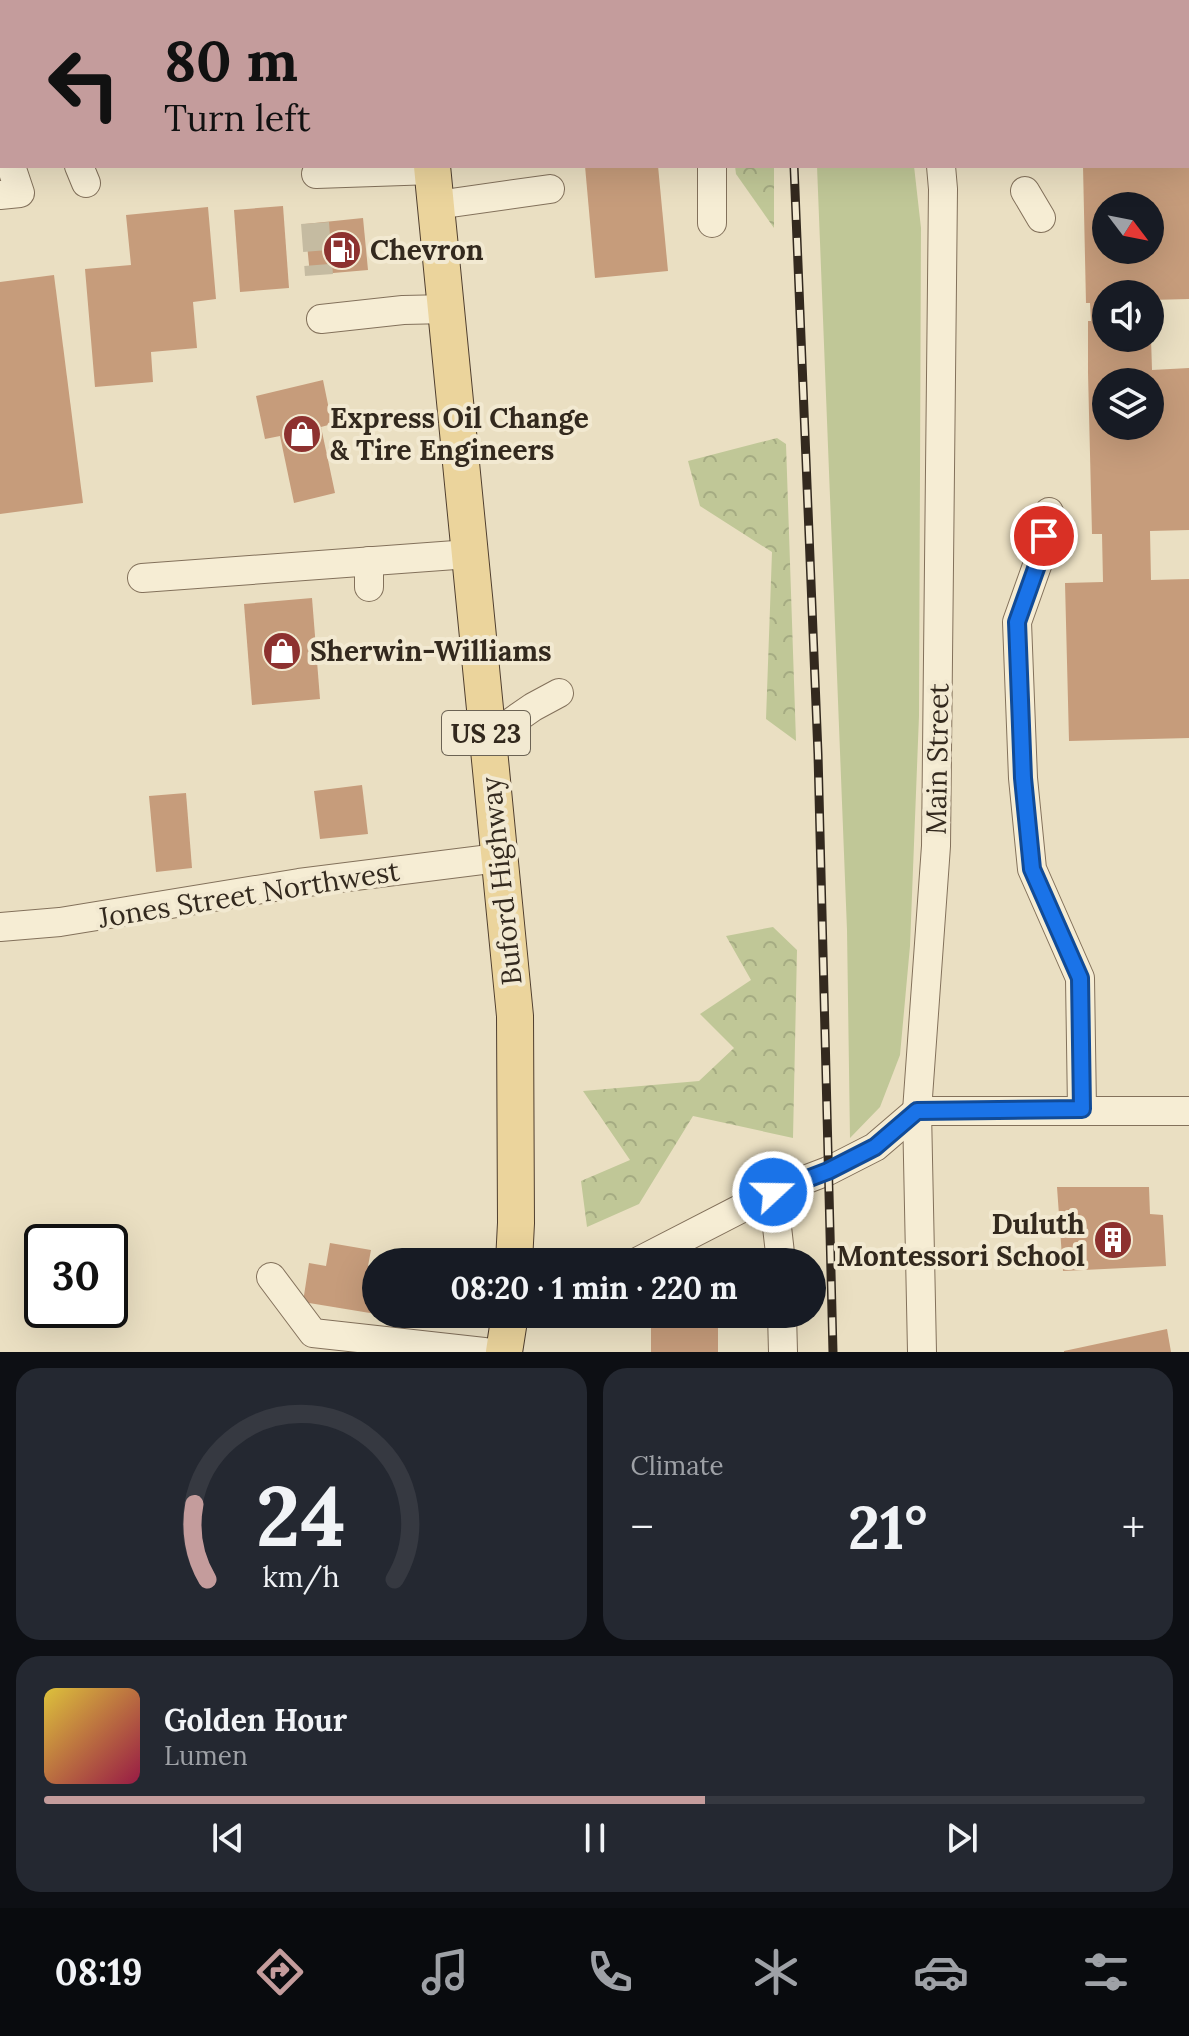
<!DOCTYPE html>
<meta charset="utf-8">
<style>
:root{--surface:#171b24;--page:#242831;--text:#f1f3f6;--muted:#9ea1a6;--line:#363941;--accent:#c49c9c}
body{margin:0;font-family:Lora,serif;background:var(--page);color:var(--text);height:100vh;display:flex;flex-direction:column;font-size:30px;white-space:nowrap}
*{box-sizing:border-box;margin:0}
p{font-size:26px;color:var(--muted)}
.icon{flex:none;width:44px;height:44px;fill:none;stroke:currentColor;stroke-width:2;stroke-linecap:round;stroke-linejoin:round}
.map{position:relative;height:1352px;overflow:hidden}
.details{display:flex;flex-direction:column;gap:16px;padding:16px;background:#0d0f14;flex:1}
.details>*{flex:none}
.hud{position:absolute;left:0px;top:0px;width:1190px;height:168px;box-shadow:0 8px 32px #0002;background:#c49c9c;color:#111;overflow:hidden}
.needle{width:52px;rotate:122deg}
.buttons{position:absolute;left:1092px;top:192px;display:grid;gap:16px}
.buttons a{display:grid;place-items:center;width:72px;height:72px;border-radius:50%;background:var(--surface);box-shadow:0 8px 32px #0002;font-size:40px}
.speed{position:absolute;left:24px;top:1224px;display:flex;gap:16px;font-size:40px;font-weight:700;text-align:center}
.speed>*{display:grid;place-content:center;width:104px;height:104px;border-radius:50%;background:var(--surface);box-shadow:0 8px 32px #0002;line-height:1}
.speed .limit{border:4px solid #111;border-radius:12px;background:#fff;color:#111}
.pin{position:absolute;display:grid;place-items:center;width:68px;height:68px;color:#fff;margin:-34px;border:4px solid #fff;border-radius:50%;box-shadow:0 2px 8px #0007}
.me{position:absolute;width:88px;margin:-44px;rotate:69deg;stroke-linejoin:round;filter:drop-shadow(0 0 6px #0008)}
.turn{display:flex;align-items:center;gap:28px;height:168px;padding:0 32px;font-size:36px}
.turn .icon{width:104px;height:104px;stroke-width:2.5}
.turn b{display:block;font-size:56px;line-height:68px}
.big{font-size:60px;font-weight:800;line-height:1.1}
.details .card{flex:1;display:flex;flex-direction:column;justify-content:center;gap:12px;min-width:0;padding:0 28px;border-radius:24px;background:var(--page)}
.details .dial{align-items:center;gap:0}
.dial svg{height:208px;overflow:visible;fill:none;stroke:var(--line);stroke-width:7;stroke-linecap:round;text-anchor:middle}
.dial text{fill:var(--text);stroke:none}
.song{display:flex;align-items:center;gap:24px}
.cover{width:96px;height:96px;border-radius:12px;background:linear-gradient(135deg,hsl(50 70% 55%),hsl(340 70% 35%))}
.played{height:8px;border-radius:4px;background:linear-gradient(90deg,var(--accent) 60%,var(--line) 60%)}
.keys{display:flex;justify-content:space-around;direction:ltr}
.heat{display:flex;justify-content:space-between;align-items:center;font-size:44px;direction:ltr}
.details .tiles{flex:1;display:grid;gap:16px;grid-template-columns:1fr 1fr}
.card:last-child{grid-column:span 2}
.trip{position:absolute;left:362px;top:1248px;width:464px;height:80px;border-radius:40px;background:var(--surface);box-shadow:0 8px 32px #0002;font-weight:800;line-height:80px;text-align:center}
.tabs{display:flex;height:128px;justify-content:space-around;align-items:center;background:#090b0e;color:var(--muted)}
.tabs .icon{width:56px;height:56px}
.tabs .on{color:var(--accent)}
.tabs b{font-size:36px;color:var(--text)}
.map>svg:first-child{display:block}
.grass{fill:#c0c797}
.forest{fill:url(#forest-crowns)}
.building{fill:#c69c7b;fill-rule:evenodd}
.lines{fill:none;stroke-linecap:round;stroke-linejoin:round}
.minor-tunnel{stroke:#c5bba1;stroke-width:28;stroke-dasharray:28 14;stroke-linecap:butt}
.minor-casing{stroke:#83715b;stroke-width:30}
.major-casing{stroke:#503f2f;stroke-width:38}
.minor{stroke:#f6edd4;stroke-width:28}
.major{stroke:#ebd49c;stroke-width:36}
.rail-casing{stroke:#33291e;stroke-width:9}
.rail{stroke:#f2e9d1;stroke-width:6;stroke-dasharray:18;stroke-linecap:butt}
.route-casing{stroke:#114b97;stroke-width:20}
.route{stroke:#1a73e8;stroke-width:14}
.labels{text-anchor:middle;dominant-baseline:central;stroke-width:8;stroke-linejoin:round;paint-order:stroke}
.shield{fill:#f2e9d1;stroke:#6c6354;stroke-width:2}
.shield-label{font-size:26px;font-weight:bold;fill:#33291e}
.poi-label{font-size:28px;font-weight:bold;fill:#33291e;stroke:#f2e9d1;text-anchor:start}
.street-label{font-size:28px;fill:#33291e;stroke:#f2e9d1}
</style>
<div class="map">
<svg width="1189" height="1352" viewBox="0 0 1189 1352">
<defs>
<pattern id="forest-crowns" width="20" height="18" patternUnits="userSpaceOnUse" patternTransform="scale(2)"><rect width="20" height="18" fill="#c0c797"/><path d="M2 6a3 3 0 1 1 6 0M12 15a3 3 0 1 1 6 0" fill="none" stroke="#a5ab82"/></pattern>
</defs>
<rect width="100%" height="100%" fill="#eadfc2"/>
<!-- grass -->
<polygon class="grass" points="817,166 914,166 921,228 919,716 910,946 900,1055 880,1107 850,1138 847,930"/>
<!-- forest -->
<g class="forest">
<polygon points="735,166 774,166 774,228 736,174"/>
<polygon points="777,438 786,444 796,741 766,719 772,552 700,506 688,461"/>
<polygon points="773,927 797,950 793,1138 693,1116 639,1204 587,1227 581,1181 630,1160 583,1091 699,1081 734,1048 700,1014 751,980 726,936"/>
</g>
<!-- building -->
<g class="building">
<polygon points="585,166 658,166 668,271 595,278"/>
<path d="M1083,166H1189V299L1150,300V294H1106V338H1151L1152,370L1189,368V530L1150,531L1151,580L1189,579V738L1069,741L1065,583L1103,582L1102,534H1092L1088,373V321H1091L1090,303H1086ZM1106,206H1150V250H1106ZM1106,382H1150V426H1106Z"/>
<polygon points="283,206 289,288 240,292 234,210"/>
<polygon points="208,207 216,299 193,302 197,348 151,352 153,382 95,387 85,269 131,265 126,215"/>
<polygon points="363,218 368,270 310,275 305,224"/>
<polygon points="54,275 83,503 0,514 0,282"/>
<polygon points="323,380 332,424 321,427 335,493 294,503 280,436 265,439 256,396"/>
<polygon points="312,598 320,699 252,705 244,604"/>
<polygon points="362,785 368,834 320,839 314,791"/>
<polygon points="186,793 192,868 156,872 149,796"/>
<polygon points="1057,1187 1149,1187 1150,1214 1163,1215 1166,1266 1063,1271"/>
<polygon points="330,1243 371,1250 368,1266 376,1267 376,1314 303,1302 309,1263 326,1266"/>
<rect x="651" y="1314" width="67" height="38"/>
<polygon points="1167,1329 1171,1352 1064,1352 1064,1351"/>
</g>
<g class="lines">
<!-- minor-tunnel -->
<polyline class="minor-tunnel" points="315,223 319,275"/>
<defs>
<g id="minor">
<polyline points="38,0 38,2"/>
<polyline points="156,0 157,2"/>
<polyline points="710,0 711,2"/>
<polyline points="0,74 2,74"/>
<polyline points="79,166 86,183"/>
<polyline points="712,166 712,223"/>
<polyline points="316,174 433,170"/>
<polyline points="1025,191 1041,218"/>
<polyline points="0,195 20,193 11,166"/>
<polyline points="437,205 550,189"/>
<polyline points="321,319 403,310 448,309"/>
<polyline points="1049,512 1039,560 1017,622 1023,778 1032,869 1080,978 1082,1109"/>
<polyline points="369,561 369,587"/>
<polyline points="142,578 469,554"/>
<polyline points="487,739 533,707 559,693"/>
<polyline points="0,927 60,922 299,883 498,858"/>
<polyline points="773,1192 781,1262"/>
<polyline points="637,1262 773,1192 828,1171 875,1147 917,1111 1189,1111"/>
<polyline points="271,1277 313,1333 484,1352"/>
<polyline points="782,1314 783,1352"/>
<polyline points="922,1352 917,1111 936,846 943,189 941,166"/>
</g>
<g id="major">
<polyline points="407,0 407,2"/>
<polyline points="979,0 981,2"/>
<polyline points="1188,44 1189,44"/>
<polyline points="432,166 515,1016 516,1223 514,1262"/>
<polyline points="504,1352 510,1314"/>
</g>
</defs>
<!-- minor casing -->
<use href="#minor" class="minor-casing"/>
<!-- major casing -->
<use href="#major" class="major-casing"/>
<!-- minor -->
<use href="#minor" class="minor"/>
<!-- major -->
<use href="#major" class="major"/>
<defs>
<g id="rail">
<polyline points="782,0 782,2"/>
<polyline points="794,166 818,754 833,1352"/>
</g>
</defs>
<!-- rail casing -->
<use href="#rail" class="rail-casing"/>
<!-- rail -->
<use href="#rail" class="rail"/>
</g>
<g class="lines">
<defs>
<polyline id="route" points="773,1192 828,1171 875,1147 917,1111 1082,1109 1080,978 1032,869 1023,778 1017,622 1039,560 1044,536"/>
</defs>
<!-- route casing -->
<use href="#route" class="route-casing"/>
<!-- route -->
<use href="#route" class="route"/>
</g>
<!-- icons -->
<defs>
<symbol id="fuel-disc" viewBox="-11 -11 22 22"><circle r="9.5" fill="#8d312f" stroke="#f2e9d1"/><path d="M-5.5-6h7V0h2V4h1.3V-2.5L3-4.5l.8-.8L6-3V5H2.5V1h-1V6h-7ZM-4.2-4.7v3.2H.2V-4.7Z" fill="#fff"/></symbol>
<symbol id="shop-disc" viewBox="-11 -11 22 22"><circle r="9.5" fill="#8d312f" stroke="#f2e9d1"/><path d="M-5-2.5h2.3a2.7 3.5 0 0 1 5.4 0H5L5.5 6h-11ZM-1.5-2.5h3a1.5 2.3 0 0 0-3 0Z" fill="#fff"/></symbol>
<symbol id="building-disc" viewBox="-11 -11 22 22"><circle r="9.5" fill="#8d312f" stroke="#f2e9d1"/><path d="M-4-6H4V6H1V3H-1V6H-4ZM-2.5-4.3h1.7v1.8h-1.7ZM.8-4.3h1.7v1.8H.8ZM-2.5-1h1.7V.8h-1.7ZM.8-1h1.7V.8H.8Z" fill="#fff"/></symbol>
</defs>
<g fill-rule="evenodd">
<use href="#fuel-disc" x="320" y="228" width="44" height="44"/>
<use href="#shop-disc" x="280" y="412" width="44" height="44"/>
<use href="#shop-disc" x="260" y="629" width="44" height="44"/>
<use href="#building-disc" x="1091" y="1218" width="44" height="44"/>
</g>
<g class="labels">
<!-- shield labels -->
<rect class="shield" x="442" y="711" width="88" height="44" rx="6"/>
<g class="shield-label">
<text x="486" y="733">US 23</text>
</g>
<!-- poi labels -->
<g class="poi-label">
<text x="370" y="250">Chevron</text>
<text x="330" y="418">Express Oil Change<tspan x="330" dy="32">&amp; Tire Engineers</tspan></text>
<text x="310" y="651">Sherwin-Williams</text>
<text x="1085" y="1224" text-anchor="end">Duluth<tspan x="1085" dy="32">Montessori School</tspan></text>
</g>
<!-- street labels -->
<g class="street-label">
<text transform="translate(937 759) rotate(-89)">Main Street</text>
<text transform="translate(501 881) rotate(-96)">Buford Highway</text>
<text transform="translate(249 894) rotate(-9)">Jones Street Northwest</text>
</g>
</g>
</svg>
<div class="buttons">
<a><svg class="needle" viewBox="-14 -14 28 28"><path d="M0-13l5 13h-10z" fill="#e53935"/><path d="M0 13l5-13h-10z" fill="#9ea1a6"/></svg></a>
<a><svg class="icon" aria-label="sound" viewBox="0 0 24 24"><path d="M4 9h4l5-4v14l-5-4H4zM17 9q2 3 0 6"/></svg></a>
<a><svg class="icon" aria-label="layers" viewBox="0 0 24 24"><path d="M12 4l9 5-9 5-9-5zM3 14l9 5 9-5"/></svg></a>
</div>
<div class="speed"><div class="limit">30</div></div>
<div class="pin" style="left:1044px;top:536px;background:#d93025"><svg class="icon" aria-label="arrive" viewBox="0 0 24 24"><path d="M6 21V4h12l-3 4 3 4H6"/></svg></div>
<svg class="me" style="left:773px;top:1192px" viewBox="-20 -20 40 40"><circle r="17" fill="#1a73e8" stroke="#fff" stroke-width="3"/><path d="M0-11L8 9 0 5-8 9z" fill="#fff"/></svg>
<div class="trip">08:20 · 1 min · 220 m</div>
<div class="hud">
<div class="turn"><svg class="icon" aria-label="left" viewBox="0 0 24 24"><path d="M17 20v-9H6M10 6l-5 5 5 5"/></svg><div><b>80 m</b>Turn left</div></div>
</div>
</div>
<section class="details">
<div class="tiles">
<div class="card dial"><svg viewBox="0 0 100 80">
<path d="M14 69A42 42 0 1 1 86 69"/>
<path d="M14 69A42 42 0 0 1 9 40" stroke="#c49c9c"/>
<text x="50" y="56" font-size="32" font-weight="700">24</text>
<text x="50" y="72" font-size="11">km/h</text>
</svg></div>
<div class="card"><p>Climate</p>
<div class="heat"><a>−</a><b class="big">21°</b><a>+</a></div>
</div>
<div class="card">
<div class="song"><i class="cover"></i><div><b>Golden Hour</b><p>Lumen</p></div></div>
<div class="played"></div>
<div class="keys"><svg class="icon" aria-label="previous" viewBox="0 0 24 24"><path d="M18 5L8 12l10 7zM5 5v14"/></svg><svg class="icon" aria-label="pause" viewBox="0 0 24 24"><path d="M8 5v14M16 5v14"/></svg><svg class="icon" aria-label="next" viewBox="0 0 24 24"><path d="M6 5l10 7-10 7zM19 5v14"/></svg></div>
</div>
</div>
</section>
<nav class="tabs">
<b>08:19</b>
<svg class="icon on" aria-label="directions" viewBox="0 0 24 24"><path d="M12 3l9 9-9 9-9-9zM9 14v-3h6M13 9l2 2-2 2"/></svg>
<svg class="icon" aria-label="music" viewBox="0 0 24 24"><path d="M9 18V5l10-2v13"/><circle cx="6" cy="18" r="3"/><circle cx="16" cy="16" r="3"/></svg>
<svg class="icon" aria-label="phone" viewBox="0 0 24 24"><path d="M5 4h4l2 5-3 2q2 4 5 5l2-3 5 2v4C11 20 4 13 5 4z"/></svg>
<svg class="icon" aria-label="climate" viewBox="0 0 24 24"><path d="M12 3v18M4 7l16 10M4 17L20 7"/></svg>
<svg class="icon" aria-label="car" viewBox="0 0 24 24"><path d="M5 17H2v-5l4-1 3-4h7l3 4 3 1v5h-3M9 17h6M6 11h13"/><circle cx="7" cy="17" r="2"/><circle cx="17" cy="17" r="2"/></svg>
<svg class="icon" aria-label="filters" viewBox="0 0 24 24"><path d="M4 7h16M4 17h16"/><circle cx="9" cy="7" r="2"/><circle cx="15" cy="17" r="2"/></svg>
</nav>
